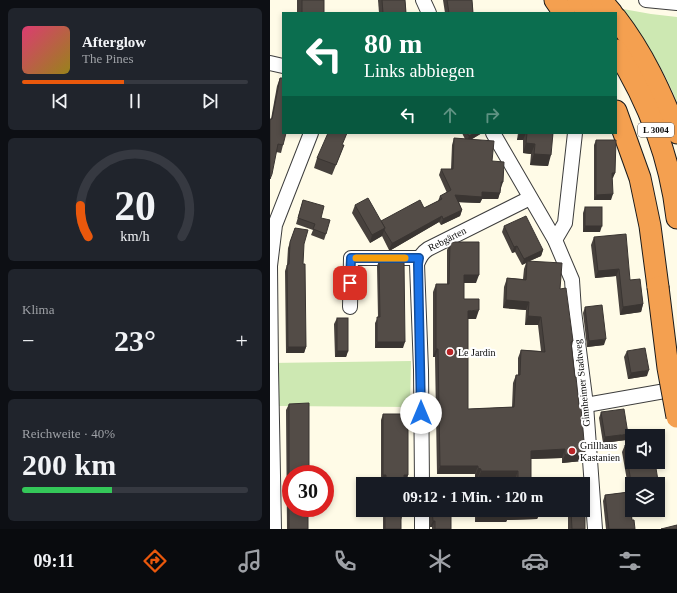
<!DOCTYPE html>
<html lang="de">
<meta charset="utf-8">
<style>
:root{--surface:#171b24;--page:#20242c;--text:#f1f3f6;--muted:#9ea1a6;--line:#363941;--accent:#ea580c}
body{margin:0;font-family:Georgia,serif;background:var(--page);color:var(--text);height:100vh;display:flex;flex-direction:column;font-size:15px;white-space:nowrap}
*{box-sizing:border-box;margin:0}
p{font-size:13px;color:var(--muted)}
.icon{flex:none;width:22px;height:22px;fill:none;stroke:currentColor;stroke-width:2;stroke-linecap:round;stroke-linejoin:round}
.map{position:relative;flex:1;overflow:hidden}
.panel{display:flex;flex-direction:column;gap:8px;padding:8px;background:#0d0f14;width:270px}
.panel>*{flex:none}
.hud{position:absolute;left:12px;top:12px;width:335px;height:122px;border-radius:0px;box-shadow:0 2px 6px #0003;background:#0b6e4f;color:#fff;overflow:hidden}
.controls{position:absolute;left:355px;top:429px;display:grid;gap:8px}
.controls a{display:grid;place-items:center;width:40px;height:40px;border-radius:0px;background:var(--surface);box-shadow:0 2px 6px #0003;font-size:20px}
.speed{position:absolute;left:12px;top:465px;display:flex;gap:8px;font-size:20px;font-weight:700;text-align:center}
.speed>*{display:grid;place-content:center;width:52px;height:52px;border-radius:50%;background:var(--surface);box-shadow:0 2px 6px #0003;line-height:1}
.speed .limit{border:6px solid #d22;background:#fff;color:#111}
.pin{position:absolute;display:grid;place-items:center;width:34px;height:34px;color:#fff;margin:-17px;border-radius:8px;box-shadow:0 2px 6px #0006}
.me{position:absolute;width:44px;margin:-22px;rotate:0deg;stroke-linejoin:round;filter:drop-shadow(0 0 3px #0008)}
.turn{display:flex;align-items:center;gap:14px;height:84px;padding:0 16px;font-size:18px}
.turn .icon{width:52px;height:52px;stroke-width:2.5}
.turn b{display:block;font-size:28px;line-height:34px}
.lanes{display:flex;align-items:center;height:38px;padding:0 16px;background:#0003;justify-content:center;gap:20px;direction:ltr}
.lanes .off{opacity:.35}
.big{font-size:30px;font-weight:600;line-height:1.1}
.panel .card{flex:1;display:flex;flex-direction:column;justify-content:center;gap:6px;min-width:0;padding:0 14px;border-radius:6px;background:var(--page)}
.panel .dial{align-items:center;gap:0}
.dial svg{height:104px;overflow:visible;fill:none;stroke:var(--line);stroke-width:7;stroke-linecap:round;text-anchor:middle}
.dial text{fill:var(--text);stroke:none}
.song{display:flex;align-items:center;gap:12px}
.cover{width:48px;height:48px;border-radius:6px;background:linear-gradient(135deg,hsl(340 70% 55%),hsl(50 70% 35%))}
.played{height:4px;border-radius:2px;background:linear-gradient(90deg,var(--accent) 45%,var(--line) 45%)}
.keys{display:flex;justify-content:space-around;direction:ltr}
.heat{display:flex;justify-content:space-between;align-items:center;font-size:22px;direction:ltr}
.charge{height:6px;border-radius:3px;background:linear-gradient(90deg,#34c759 40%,var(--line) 0)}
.trip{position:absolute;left:86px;top:477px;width:234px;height:40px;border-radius:0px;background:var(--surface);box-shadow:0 2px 6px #0003;font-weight:600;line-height:40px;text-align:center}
.tab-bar{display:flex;height:64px;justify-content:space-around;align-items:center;background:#090b0e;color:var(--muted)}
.tab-bar .icon{width:28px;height:28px}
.tab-bar .on{color:var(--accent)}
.tab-bar b{font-size:18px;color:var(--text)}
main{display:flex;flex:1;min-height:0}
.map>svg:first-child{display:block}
.green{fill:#cde8b2}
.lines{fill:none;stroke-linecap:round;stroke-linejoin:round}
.minor-casing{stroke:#3d3d3d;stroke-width:16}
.highway-casing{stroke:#1b1b1b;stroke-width:23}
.minor{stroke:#fff;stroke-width:14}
.highway{stroke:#f4a050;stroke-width:21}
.highway-bridge-casing{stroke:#1b1b1b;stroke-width:23;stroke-linecap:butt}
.highway-bridge{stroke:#f4a050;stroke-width:21}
.wall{fill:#47413d}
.shaded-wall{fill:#3a3532}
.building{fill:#534c47;stroke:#3a3532}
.route-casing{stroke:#114b97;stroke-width:10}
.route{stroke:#1a73e8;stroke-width:7}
.slow{stroke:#f59e0b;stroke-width:7}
.poi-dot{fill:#b92426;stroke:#fff;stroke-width:1.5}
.labels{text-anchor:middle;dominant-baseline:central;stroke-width:4;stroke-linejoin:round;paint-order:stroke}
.shield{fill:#fff;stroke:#545454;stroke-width:1}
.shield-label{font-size:9px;font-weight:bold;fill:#0a0a0a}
.street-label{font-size:10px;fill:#0a0a0a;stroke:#fff}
.poi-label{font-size:10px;fill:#0a0a0a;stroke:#fff;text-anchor:start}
</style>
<main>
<section class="panel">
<div class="card">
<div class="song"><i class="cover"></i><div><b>Afterglow</b><p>The Pines</p></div></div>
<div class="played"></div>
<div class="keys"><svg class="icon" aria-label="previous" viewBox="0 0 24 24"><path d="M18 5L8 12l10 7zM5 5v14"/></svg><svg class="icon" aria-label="pause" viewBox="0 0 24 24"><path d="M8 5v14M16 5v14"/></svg><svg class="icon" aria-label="next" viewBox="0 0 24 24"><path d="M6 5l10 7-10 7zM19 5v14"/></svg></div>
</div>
<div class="card dial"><svg viewBox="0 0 100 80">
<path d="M14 69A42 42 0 1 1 86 69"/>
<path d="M14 69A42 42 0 0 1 8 45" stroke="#ea580c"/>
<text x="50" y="56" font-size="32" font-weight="700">20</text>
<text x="50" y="72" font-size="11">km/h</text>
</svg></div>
<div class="card"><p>Klima</p>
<div class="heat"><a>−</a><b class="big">23°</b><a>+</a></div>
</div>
<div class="card"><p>Reichweite · 40%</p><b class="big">200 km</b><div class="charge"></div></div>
</section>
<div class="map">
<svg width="407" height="529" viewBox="0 0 407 529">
<rect width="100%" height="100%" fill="#fffbe7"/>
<!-- green -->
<g class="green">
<path d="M353,9L381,14L407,17V102C394,69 374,38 353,9Z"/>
<polygon points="141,361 140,407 8,406 9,396 0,396 0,363"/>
</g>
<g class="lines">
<defs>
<g id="minor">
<polyline points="153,0 159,13"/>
<polyline points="376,0 407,3"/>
<polyline points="0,63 13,66"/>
<polyline points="223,133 285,240 302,280 304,311 316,405 325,529"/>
<polyline points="285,240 295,223 305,133"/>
<polyline points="80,307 81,258 149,258"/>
<polyline points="316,405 407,389"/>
<path d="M152,484L151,370L147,264C150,257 152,253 158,249L260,198"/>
<polyline points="152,510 152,529"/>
<polyline points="4,529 1,368 0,266 5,225 41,133"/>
</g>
<g id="highway">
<polyline points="285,0 294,13"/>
<polyline points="308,0 319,13"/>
<polyline points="331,0 342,13"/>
<path d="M346,18C373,53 391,92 407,133"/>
<path d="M346,50C378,101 400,157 407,218"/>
<polyline points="346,111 370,178 380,226 388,287"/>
</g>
</defs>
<!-- minor casing -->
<use href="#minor" class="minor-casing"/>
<!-- highway casing -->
<use href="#highway" class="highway-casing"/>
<!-- minor -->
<use href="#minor" class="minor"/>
<!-- highway -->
<use href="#highway" class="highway"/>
<defs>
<polyline id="highway-bridge" points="388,287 398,368 407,417"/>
</defs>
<!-- highway-bridge casing -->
<use href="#highway-bridge" class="highway-bridge-casing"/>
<!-- highway-bridge -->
<use href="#highway-bridge" class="highway-bridge"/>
</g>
<!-- wall -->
<g class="wall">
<rect x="27" y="0" width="27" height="13"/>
<polygon points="108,0 135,0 136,13 109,13"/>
<polygon points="173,0 202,0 203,13 175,13"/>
<polygon points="10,78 13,145 11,153 6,152 1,119 7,86"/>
<polygon points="192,133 212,133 202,139 222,161 231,188 228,199 212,199 210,203 189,202 192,210 190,216 171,225 169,222 121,250 119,250 112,236 100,243 82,213 85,205 111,221 154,208 168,201 170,196 177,193 169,175 171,169 181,169 182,145 184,138 195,139"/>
<polygon points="248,133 283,133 278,166 260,165 261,154 253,153 253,140 247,140"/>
<polygon points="326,140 345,173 342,178 341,200 324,200 324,145"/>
<polygon points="73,145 74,145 62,175 44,168 47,158"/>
<polygon points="33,200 51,218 56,234 54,240 41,235 43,230 26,224"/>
<polygon points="315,207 330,232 313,232 313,213"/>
<polygon points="234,226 273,250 271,256 260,261 290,289 303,341 302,346 305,377 315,453 312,461 292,463 292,458 261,459 261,484 245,484 245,479 208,479 208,477 205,477 205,474 167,474 165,357 163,357 163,292 166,284 177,284 177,250 180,242 206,283 194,283 194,299 206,319 198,319 198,409 242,407 243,383 246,375 248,375 248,358 251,350 271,351 268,325 255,325 256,310 233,308 234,287 237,278 253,279 254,269 256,263 252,265 245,252 242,253 232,232"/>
<polygon points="25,228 33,264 36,347 34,353 16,353 15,271 17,265 18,248"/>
<polygon points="324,237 360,280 373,304 371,312 350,315 346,276 325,278 321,245"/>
<polygon points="109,261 133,348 105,348 105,323 108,317 107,266"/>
<polygon points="315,307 334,345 317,347 313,313"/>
<polygon points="67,318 78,351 76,357 65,357 64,324"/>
<polygon points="357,351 377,376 358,379 354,357"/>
<polygon points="19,404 21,474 38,529 17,529 16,410"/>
<polygon points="331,412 356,440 333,443 329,418"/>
<polygon points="113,414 138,475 136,481 134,481 134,484 114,484 114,481 111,481 111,420"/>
<polygon points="355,445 362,484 362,505 361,506 362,520 365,529 336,529 333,501 335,495 359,492 352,452"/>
<polygon points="113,510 134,510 131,520 131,529 113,529"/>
<polygon points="160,510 181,510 181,529 162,529 162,527 160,527"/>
<polygon points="205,510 313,510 315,529 298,529 298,517 268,517 267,519 237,520 236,522 205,522"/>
</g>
<!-- shaded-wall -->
<g class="shaded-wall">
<polygon points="205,133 212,133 197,142 199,136"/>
<polygon points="250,133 256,133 253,140 247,140"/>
<polygon points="256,143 265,144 261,154 253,153"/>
<polygon points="264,154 281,155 278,166 260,165"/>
<polygon points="342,173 345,173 343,178 340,178"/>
<polygon points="231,182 233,182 231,188"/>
<polygon points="212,192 230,193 228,199 212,199 210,203 183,202 185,195"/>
<polygon points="343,194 341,200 324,200 326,195"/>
<polygon points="192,210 190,216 171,225 173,219"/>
<polygon points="172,216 169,222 121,250 119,250 122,243"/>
<polygon points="315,226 332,226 330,232 313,232"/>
<polygon points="115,228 112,236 100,243 102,235"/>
<polygon points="247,246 245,252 242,253 244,247"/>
<polygon points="273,250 271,256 257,262 257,261 256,263 252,265 254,259"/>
<polygon points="349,269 346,276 325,278 328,271"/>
<polygon points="194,275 209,275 206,283 191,283"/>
<polygon points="236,300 259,302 256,310 233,308"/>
<polygon points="373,304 371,312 350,315 353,307"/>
<polygon points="209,310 206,319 195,319 198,311"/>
<polygon points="258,316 271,317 268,325 255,325"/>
<polygon points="336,339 334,345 317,347 319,341"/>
<polygon points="107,342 135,342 133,348 105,348"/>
<polygon points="18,347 36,347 34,353 16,353"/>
<polygon points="166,349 168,349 165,357 163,357"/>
<polygon points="67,351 78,351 76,357 65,357"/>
<polygon points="379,370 377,376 358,379 361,373"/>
<polygon points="358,434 356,440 333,443 335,437"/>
<polygon points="295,449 292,458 258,459 261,451"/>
<polygon points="315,453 312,461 292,463 295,455"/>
<polygon points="170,466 208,466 205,474 167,474"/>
<polygon points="208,468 211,469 208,477 205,477"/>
<polygon points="211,471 248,471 245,479 208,479"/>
<polygon points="113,475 116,475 114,481 111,481"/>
<polygon points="134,475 138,475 136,481 132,481"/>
<polygon points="270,510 300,510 298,517 268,517 267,519 237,520 236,522 205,522 208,514"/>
<polygon points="163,521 165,521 162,527 160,527"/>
</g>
<!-- building -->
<g class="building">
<rect x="32" y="0" width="22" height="13"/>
<polygon points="112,0 135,0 136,13 113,13"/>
<polygon points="177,0 202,0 203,13 179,13"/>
<polygon points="10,78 13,78 13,133 16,133 13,145 8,144 2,174 0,179 0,119 2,119"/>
<polygon points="58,133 77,133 72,145 74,145 66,165 47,158"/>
<polygon points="197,133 205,133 199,136"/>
<polygon points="257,133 283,133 281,155 264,154 265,144 256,143"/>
<polygon points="184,138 224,141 222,161 234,162 233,182 231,182 230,193 212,192 212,197 185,195 192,210 173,219 172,216 123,243 122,243 114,230 115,228 111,221 150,200 154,208 172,199 170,196 181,190 171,169 183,169"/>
<polygon points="326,140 346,140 345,173 342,173 343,194 326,195"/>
<polygon points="98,198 115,228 102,235 85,205"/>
<polygon points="33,200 54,206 51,218 60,220 56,234 43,229 45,224 28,218"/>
<rect x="315" y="207" width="17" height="19"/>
<polygon points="256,216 273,250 254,259 247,246 244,247 234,226"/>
<polygon points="25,228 38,230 34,244 33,264 35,264 36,347 18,347 17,265 19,264 20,242"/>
<polygon points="356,234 360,280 370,279 373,304 353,307 349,269 328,271 324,237"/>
<polygon points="180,242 209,242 209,275 194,275 194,299 209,299 209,310 198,311 198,409 244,407 246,375 250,375 251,350 275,352 271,317 258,316 259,302 236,300 237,278 256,280 257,261 292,263 290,289 296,288 303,341 301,342 305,377 306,377 309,405 311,406 315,453 295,455 295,449 261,451 261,484 248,484 248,471 211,471 211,469 208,468 208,466 170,466 168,349 166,349 166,284 179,284"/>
<polygon points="109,261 134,261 135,342 107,342 107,317 110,317"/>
<polygon points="332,305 336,339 319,341 315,307"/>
<rect x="67" y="318" width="11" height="33"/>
<polygon points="375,348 379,370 361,373 357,351"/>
<polygon points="39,403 39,474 21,474 21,508 38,508 38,529 19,529 19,404"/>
<polygon points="354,409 358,434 335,437 331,412"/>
<polygon points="113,414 138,414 138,475 134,475 134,484 116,484 116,475 113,475"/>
<polygon points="362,444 362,462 385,462 390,493 388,494 388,484 362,484 362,488 355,445"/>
<polygon points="359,492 362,520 364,520 365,529 339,529 335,495"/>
<polygon points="313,501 315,511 315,529 302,529 301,510 313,510"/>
<polygon points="115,510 134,510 133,514 131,514 131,529 115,529"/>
<polygon points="162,510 181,510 181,529 165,529 165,521 163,521"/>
<polygon points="208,510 270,510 270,511 239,512 239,514 208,514"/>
<polygon points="407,525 407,529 391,529"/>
</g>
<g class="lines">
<defs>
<polyline id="route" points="80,283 81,258 149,258 148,264 151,413"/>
</defs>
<!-- route casing -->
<use href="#route" class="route-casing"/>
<!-- route -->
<use href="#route" class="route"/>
<!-- slow -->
<polyline class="slow" points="86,258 135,258"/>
</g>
<!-- markers -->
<g class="poi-dot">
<circle cx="180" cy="352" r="4"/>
<circle cx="302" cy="451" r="4"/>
</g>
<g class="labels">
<!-- shield labels -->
<rect class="shield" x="368" y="123" width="36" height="14" rx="3"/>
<g class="shield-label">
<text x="386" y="130">L 3004</text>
</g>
<!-- street labels -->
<g class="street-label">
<text transform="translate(177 239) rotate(-27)">Rebgärten</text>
<text transform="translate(312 383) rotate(-96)">Ginnheimer Stadtweg</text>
</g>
<!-- poi labels -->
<g class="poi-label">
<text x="188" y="352">Le Jardin</text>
<text x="310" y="445">Grillhaus<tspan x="310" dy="12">Kastanien</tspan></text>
</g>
</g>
</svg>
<div class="controls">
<a><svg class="icon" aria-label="sound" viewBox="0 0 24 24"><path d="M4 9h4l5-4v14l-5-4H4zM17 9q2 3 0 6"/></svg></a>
<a><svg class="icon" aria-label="layers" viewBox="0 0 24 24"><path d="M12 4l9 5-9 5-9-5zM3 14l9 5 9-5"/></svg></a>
</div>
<div class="speed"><div class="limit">30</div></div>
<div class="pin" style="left:80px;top:283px;background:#d93025"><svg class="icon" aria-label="arrive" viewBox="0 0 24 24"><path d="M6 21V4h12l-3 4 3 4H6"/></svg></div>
<svg class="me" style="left:151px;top:413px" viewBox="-20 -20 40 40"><circle r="19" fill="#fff"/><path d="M0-13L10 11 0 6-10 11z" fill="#1a73e8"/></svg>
<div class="trip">09:12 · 1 Min. · 120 m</div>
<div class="hud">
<div class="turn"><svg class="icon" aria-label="left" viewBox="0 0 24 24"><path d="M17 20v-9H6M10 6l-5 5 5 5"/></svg><div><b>80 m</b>Links abbiegen</div></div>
<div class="lanes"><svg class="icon" aria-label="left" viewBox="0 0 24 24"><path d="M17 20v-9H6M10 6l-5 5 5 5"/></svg><svg class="icon off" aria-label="ahead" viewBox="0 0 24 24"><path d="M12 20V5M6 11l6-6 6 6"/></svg><svg class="icon off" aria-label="right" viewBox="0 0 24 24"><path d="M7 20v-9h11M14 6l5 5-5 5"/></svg></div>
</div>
</div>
</main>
<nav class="tab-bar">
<b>09:11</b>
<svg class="icon on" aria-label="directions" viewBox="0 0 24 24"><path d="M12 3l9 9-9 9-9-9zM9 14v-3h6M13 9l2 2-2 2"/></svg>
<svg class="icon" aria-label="music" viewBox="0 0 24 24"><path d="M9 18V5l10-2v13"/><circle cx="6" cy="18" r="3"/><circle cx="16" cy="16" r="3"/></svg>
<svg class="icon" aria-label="phone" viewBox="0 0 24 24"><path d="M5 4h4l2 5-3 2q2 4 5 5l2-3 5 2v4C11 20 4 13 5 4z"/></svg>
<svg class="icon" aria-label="climate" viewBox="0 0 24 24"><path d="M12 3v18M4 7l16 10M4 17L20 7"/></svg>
<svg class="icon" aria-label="car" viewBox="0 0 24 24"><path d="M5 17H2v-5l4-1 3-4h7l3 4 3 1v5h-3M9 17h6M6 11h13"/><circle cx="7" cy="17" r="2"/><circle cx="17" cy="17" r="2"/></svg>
<svg class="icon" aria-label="filters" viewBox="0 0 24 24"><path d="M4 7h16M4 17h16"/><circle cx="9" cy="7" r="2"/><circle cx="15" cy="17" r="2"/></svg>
</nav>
